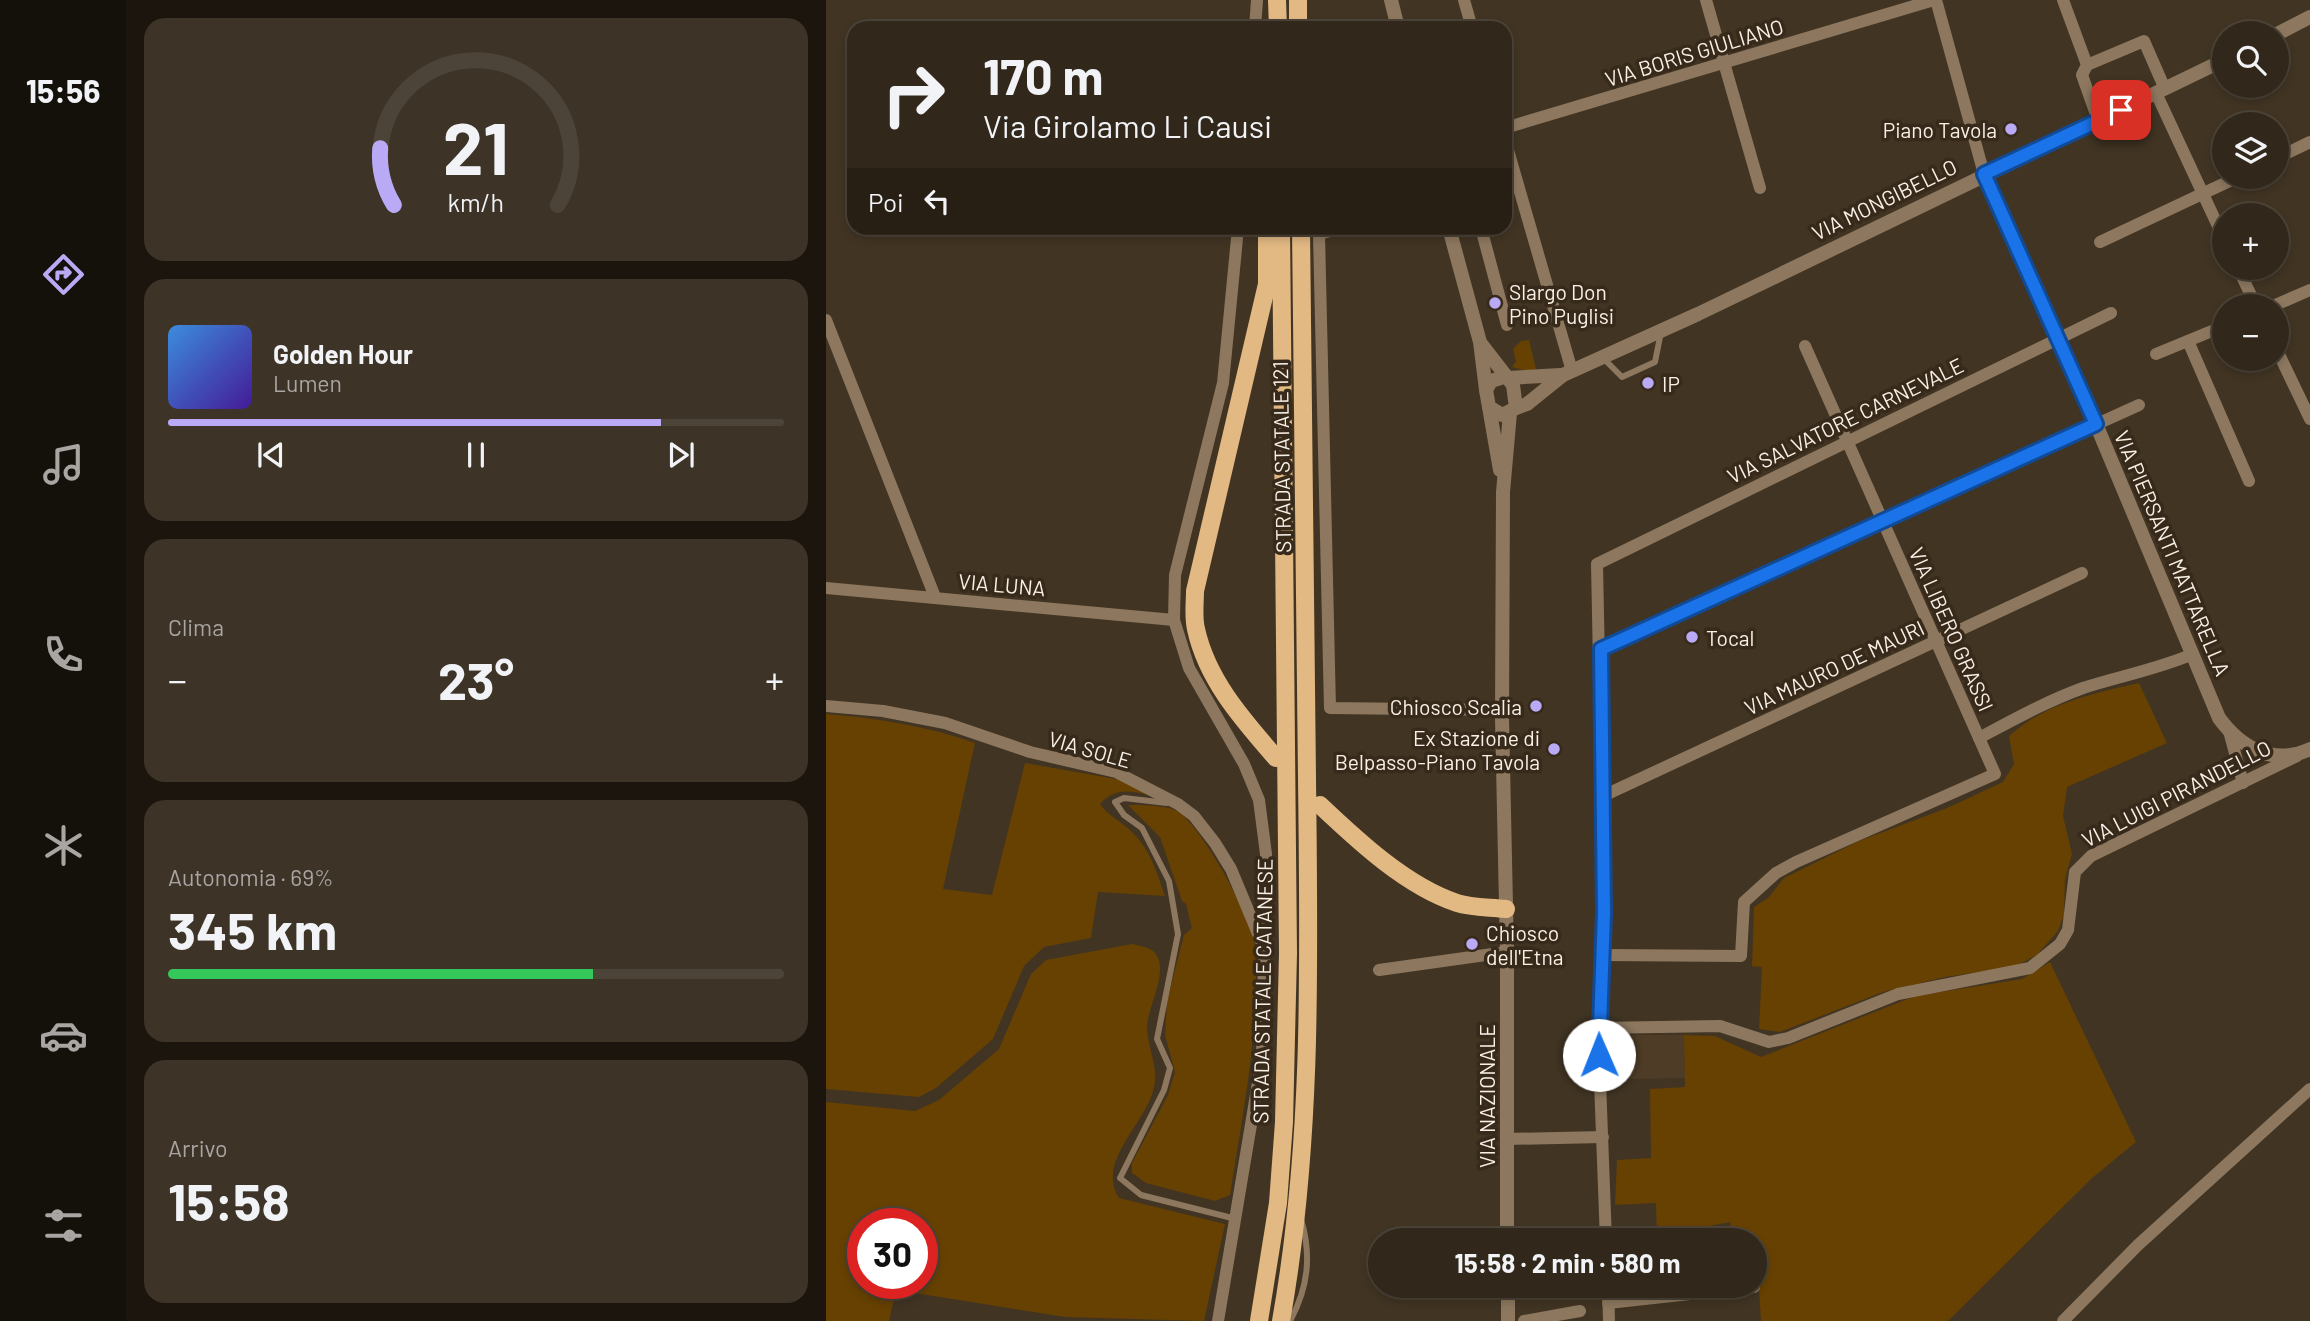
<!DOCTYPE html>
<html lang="it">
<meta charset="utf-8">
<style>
:root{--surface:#31271a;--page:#3d3327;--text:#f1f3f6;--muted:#a8a5a2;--line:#4c4439;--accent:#baaaf6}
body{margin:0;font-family:Barlow,sans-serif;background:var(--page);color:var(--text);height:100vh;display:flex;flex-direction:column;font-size:26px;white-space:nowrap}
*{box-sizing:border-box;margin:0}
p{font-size:23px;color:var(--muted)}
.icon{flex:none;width:38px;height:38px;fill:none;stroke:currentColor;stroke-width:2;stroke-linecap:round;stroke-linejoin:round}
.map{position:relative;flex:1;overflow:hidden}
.drawer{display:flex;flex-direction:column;gap:18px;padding:18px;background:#1b150e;width:700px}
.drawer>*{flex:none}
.guide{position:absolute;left:21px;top:21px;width:665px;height:214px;border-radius:21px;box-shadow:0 4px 10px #0003,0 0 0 2px var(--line);background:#31271a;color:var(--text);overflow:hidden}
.fabs{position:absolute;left:1386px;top:21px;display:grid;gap:14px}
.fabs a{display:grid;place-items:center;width:77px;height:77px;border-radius:50%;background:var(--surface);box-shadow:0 4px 10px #0003,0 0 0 2px var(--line);font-size:35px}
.speed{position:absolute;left:21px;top:1208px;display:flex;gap:14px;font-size:35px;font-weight:700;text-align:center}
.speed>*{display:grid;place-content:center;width:91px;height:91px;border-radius:50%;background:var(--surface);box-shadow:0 4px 10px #0003,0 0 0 2px var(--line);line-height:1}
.speed .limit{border:10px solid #d22;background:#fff;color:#111}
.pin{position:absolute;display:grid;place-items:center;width:60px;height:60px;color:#fff;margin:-30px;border-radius:14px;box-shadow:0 4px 10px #0006}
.me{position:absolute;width:77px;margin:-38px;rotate:359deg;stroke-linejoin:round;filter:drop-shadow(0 0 5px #0008)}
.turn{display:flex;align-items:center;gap:24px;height:147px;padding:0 21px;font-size:32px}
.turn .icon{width:91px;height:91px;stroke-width:2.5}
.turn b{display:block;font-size:49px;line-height:60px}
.then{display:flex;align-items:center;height:66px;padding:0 21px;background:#0003;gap:14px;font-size:26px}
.big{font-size:52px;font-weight:700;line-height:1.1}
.drawer .tile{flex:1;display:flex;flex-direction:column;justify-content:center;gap:10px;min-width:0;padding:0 24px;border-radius:21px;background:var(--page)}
.drawer .dial{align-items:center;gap:0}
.dial svg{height:182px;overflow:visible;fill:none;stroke:var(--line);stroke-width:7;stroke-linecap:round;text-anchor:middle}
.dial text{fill:var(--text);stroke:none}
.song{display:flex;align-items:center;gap:21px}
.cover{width:84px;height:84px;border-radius:10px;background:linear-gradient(135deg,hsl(210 70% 55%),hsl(260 70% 35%))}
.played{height:7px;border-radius:4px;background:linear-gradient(90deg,var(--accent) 80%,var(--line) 80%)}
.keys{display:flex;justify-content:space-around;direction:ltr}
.heat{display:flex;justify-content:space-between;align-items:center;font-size:38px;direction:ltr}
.charge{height:10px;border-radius:5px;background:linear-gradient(90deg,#34c759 69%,var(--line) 0)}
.trip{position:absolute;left:542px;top:1228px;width:399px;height:70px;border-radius:35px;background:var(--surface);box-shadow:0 4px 10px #0003,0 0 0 2px var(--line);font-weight:700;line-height:70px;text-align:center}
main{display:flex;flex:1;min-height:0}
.tabs{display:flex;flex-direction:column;width:126px;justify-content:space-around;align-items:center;background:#14100a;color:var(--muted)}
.tabs .icon{width:49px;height:49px}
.tabs .active{color:var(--accent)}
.tabs b{font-size:32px;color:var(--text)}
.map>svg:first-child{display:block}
.built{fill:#4e3c26}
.green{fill:#664102;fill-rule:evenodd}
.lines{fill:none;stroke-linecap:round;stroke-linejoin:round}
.service{stroke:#8d785f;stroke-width:6}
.minor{stroke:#8d785f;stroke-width:12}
.tertiary{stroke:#8d785f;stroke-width:14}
.primary{stroke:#e2b883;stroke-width:18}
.route-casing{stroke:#114b97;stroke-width:18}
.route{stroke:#1a73e8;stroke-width:12}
.poi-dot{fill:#baaaf6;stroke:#372a1a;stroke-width:2.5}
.labels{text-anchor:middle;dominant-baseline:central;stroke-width:7;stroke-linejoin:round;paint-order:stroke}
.street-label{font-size:21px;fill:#f9f0e6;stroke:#372a1a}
.poi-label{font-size:21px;fill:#f9f0e6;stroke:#372a1a;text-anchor:start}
</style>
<main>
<nav class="tabs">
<b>15:56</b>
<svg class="icon active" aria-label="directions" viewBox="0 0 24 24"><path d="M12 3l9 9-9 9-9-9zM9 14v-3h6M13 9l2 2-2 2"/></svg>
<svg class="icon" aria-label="music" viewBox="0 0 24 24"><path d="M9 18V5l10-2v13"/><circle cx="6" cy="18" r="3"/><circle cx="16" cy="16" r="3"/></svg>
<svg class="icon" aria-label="phone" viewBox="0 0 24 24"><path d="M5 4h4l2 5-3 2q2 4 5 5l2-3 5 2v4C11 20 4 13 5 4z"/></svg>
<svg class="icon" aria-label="climate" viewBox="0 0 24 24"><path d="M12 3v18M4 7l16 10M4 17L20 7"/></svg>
<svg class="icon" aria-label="car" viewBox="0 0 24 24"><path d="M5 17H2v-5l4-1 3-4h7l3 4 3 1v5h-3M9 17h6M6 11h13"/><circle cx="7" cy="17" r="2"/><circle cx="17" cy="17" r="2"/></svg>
<svg class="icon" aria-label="filters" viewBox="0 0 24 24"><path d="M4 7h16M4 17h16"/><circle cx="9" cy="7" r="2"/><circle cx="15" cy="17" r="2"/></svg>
</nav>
<section class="drawer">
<div class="tile dial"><svg viewBox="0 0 100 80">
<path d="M14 69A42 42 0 1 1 86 69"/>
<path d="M14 69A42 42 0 0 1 8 44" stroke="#baaaf6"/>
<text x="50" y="56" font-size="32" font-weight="700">21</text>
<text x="50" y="72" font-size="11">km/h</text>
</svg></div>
<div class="tile">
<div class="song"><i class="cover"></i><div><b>Golden Hour</b><p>Lumen</p></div></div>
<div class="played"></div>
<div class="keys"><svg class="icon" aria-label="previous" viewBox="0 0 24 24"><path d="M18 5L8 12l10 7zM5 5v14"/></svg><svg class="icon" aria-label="pause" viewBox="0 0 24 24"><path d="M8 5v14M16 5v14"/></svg><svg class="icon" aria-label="next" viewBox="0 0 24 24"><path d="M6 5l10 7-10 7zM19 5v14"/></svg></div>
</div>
<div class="tile"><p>Clima</p>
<div class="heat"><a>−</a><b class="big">23°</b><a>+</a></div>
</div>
<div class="tile"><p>Autonomia · 69%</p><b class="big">345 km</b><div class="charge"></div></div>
<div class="tile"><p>Arrivo</p><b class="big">15:58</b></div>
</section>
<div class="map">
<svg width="1484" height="1321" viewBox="0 0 1484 1321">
<rect width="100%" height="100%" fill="#413423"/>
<!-- built -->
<polygon class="built" points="806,1035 858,1035 859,1078 797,1079 796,1044"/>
<!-- green -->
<g class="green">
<polygon points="703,340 710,369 700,371 686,367 690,361 687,349 695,341"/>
<path d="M1313,683L1341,743L1241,787L1237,816L1246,854L1239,879L1238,915L1232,931L1211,955L1188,967L1119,977L1057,992L954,1032L933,1029L936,967L926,966L928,907L942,898L958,878L1033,841L1121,808L1177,782L1188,764L1183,736C1218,704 1268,693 1313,683Z"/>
<path d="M0,714C51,718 101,726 149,743L117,889L166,895L199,763L296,780L331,797C309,792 291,785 274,804C283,817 297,822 307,833C325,851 331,873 339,896L272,892L265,938L218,947L198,966L167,1039L110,1088L93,1097L0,1089Z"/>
<path d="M302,805C317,805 335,805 349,810C373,820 428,922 429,946C434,1029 417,1113 404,1195L389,1201L320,1183L306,1173V1163L342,1095L349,1072L339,1035L341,1001L358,935L366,928L360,904L356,901L334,837Z"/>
<path d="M306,944C314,946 325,947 330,954C343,973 321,1007 321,1028C322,1051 334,1068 327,1091C318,1125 270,1162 293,1198L399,1224L378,1321L239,1317L70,1290L63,1321H0V1102L89,1111L113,1100L173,1049L205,974L220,960ZM96,1223V1283H37V1223Z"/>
<polygon points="1224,962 1310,1142 1266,1178 1122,1321 935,1321 932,1275 929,1275 929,1241 906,1241 904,1222 831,1236 830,1203 789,1205 791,1160 825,1158 824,1089 859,1087 858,1035 889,1036 935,1057 1089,996 1196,979"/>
</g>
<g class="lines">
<!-- service -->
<g class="service">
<polyline points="777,358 796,377 829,362 835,332"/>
<polyline points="341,803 298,798 289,802 298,815 316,828 343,881 352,934 331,1039 344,1068 338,1090 294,1178 315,1195 410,1219"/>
<path d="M464,1321C482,1288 486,1256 475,1219"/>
</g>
<!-- minor -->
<g class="minor">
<polyline points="638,0 646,28"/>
<polyline points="880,0 934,188"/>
<polyline points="1110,0 1158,174"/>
<polyline points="1237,0 1261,65 1256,75 1272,120"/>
<polyline points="429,28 431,0"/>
<polyline points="1261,65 1318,41 1339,89"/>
<polyline points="1330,93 1398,239"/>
<polyline points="679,128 1108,0"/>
<polyline points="679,140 746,371"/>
<polyline points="1451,158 1484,142"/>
<polyline points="515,228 493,234 504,708 676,710"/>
<polyline points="655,228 681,325"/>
<polyline points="1274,242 1412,177"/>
<polyline points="1412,268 1430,306"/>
<polyline points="1447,306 1484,290"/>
<polyline points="0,320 109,597"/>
<polyline points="1362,341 1423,481"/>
<polyline points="1451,350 1484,419"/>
<polyline points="1330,354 1398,326"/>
<polyline points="0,588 348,620"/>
<polyline points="775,649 1313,405"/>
<polyline points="0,706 57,711 119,723 204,752 290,772 352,804 368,816 389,843 405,869 435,941"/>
<polyline points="1403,731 1417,783"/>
<path d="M1153,738C1187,720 1221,701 1257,688C1294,676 1329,670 1367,654"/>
<polyline points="777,796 1256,573"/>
<polyline points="776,955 915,956 918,902 950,873 970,862 1169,774 979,346"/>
<polyline points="553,970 681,952"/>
<polyline points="772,1028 894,1026 943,1042 962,1038 1072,994 1204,968 1234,944 1242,930 1249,872 1265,856 1471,756"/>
<polyline points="680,1139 777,1137"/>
<polyline points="780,1241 772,1028 778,913 771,564 1285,313"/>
<polyline points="782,1286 783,1321"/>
<polyline points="782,1303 928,1287"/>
<polyline points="392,1321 436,1059 440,854 433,800 418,764 363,668 348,620 349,575 397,383 412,228"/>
<polyline points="698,1321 754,1311"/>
<polyline points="1237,1321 1312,1245 1484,1089"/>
</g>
<!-- tertiary -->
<g class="tertiary">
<polyline points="565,0 572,28"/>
<polyline points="1451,34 1484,17"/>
<path d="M1158,174L1270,424L1393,718C1415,748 1447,766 1484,749"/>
<polyline points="623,228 654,342 660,390"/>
<polyline points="656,345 687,385 690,408 676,415 663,407 660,390 665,381 678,377"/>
<polyline points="681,378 735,375"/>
<polyline points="663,407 674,470"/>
<polyline points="690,408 701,404 737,375 872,314 1398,60"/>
<polyline points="681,1241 681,952 676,718 677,492 684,413"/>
<polyline points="682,1286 682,1321"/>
</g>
<!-- primary -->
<g class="primary">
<polyline points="451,0 452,28"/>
<polyline points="472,0 472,28"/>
<path d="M441,228V284L369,591C369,603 367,617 370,629C381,680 417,720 450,758"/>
<path d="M494,805C532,841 580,886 631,903C646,908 665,907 680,909"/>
<polyline points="433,1321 452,1203 458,1122 462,953 455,228"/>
<path d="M455,1321C487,1142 483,959 481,778C479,594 477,411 475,228"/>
</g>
</g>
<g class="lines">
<defs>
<polyline id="route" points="773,1055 778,913 775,649 1270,424 1158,174 1295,110"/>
</defs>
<!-- route casing -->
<use href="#route" class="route-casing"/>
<!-- route -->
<use href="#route" class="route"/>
</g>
<!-- markers -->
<g class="poi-dot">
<circle cx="1185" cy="129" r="7"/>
<circle cx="669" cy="303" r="7"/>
<circle cx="822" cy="383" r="7"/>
<circle cx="866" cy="637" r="7"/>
<circle cx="710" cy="706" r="7"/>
<circle cx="728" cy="749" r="7"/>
<circle cx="646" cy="944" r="7"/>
</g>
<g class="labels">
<!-- street labels -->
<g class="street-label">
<text transform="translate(868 52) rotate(-17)">VIA BORIS GIULIANO</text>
<text transform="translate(1058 199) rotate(-26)">VIA MONGIBELLO</text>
<text transform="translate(1019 420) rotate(-26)">VIA SALVATORE CARNEVALE</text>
<text transform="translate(455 457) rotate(-91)">STRADA STATALE 121</text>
<text transform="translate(1347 553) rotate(67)">VIA PIERSANTI MATTARELLA</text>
<text transform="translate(176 584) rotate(5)">VIA LUNA</text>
<text transform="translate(1126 629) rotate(66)">VIA LIBERO GRASSI</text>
<text transform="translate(1008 667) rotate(-25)">VIA MAURO DE MAURI</text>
<text transform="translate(264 749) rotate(16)">VIA SOLE</text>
<text transform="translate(1350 793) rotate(-27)">VIA LUIGI PIRANDELLO</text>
<text transform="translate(436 991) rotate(-89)">STRADA STATALE CATANESE</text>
<text transform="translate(660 1096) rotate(-90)">VIA NAZIONALE</text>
</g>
<!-- poi labels -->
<g class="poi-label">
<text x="1171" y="129" text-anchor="end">Piano Tavola</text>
<text x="683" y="291">Slargo Don<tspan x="683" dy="24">Pino Puglisi</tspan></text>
<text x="836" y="383">IP</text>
<text x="880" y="637">Tocal</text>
<text x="696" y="706" text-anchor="end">Chiosco Scalia</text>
<text x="714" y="737" text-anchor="end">Ex Stazione di<tspan x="714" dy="24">Belpasso-Piano Tavola</tspan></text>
<text x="660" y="932">Chiosco<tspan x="660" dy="24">dell'Etna</tspan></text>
</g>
</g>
</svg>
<div class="fabs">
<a><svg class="icon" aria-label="search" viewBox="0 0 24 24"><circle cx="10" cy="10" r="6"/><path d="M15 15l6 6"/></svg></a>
<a><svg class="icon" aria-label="layers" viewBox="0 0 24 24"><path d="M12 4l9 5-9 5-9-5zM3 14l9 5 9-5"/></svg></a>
<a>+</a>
<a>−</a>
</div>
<div class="speed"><div class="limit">30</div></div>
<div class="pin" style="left:1295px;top:110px;background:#d93025"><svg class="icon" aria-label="arrive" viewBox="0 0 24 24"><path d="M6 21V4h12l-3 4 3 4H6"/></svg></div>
<svg class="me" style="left:773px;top:1055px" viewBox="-20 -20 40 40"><circle r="19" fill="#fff"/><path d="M0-13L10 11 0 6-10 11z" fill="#1a73e8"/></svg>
<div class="trip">15:58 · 2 min · 580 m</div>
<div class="guide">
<div class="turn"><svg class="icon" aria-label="right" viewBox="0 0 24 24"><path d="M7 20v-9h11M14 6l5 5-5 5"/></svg><div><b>170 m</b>Via Girolamo Li Causi</div></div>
<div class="then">Poi<svg class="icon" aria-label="left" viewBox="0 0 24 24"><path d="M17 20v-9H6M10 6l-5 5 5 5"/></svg></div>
</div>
</div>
</main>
